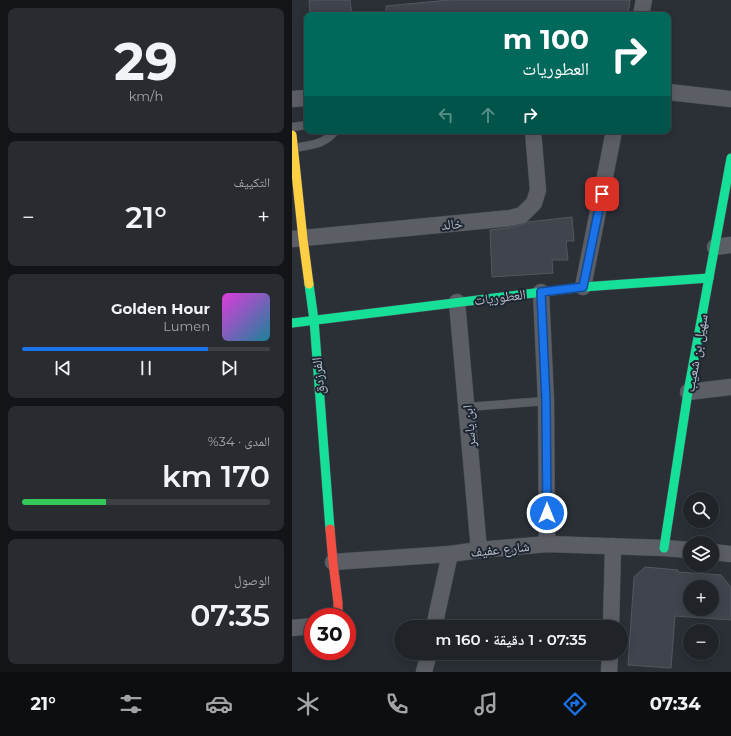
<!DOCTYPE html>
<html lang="ar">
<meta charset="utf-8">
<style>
:root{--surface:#202429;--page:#282c31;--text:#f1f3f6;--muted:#a2a4a8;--line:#3d4146;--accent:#1a73e8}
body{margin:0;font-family:Montserrat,"Noto Naskh Arabic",sans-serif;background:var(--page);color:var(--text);direction:rtl;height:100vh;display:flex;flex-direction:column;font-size:15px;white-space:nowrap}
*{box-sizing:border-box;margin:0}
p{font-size:13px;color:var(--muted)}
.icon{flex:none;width:22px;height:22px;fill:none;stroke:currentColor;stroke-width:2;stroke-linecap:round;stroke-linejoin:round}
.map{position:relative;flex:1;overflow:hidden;direction:ltr}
.side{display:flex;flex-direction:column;gap:8px;padding:8px;background:#121417;width:292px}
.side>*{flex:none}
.guide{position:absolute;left:12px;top:12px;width:367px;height:122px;border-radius:8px;box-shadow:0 2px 10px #0003,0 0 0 1px var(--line);direction:rtl;background:#00695c;color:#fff;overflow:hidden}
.buttons{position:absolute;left:391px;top:492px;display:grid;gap:8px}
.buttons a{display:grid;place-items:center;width:36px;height:36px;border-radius:50%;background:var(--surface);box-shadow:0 2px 10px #0003,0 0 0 1px var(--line);font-size:20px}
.speed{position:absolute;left:12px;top:608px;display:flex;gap:8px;font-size:20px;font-weight:700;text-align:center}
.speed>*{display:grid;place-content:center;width:52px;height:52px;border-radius:50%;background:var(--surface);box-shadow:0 2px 10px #0003,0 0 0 1px var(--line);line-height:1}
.speed .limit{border:6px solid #d22;background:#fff;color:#111}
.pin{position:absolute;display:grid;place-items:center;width:34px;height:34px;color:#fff;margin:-17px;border-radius:8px;box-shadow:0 2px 6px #0006}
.me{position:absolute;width:44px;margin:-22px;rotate:0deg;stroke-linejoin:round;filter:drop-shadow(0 0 3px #0008)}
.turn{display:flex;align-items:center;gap:14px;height:84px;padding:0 16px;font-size:18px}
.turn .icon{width:52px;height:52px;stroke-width:2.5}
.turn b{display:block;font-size:28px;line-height:34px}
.lanes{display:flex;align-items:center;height:38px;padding:0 16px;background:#0003;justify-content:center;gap:20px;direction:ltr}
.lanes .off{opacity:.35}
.big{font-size:30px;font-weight:600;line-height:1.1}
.side .card{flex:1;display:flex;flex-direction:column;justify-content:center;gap:6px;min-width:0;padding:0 14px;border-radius:8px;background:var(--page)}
.side .dial{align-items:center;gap:0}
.dial b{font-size:52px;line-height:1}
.song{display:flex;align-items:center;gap:12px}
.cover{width:48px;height:48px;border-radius:6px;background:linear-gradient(135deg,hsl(300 70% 55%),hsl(190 70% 35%))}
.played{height:4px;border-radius:2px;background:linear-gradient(90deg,var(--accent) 75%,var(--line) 75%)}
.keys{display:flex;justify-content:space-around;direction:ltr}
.heat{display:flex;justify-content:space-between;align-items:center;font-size:22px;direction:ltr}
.charge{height:6px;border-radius:3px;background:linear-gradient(90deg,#34c759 34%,var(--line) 0)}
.trip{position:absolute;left:102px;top:620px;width:234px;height:40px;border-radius:20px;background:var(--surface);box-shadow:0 2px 10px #0003,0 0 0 1px var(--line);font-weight:600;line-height:40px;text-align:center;direction:rtl}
.tabs{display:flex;height:64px;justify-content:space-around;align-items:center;background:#0d0e10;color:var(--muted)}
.tabs .icon{width:28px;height:28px}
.tabs .current{color:var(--accent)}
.tabs b{font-size:18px;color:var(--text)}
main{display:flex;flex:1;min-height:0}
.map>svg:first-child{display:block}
.building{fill:#40444c;stroke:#53575f;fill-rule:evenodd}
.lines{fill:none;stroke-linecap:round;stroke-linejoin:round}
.lane-casing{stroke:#484c54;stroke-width:9}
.street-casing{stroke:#484c54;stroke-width:17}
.fast-casing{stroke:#484c54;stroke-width:10}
.slow-casing{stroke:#484c54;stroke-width:10}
.jam-casing{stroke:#484c54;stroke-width:10}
.lane{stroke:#5b5e65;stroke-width:8}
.street{stroke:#5b5e65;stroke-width:16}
.fast{stroke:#16e098;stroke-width:9}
.slow{stroke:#ffcf43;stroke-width:9}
.jam{stroke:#f24e42;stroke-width:9}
.route-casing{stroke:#114b97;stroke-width:10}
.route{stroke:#1a73e8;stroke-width:7}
.labels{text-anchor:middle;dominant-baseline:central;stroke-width:4;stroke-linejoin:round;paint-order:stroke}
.street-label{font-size:14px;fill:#b5bcc8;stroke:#1e2632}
</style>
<main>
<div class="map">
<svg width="439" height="672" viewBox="0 0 439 672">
<rect width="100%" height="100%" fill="#2b3037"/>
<!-- building -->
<g class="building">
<polygon points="17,0 58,0 60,15 18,15"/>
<polygon points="157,0 338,0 336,15 94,15 94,6"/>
<polygon points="280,217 282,241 274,241 276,260 260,260 261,273 200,277 198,230 222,227 236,222"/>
<path d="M353,567L386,570V572L429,575L439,587V620L383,616L379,668L336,665L342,577ZM398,587H420V609H398Z"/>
</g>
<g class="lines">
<defs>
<g id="lane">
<polyline points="0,127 15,125"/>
<path d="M2,148C18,145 32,145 43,131"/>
<polyline points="175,407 254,401"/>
</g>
<g id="street">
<polyline points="349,15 352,0"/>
<polyline points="376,92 439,99"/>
<polyline points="0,99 15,98"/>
<polyline points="1,239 219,218 230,215 242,203 246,190 241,131"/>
<polyline points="423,247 439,245"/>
<polyline points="291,287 322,131"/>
<polyline points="249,292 254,401 255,544"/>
<polyline points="165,302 187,550"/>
<polyline points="396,392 439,387"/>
<polyline points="420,552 439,554"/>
<polyline points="41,562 158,554 187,550 255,544 372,548 398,550"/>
<polyline points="142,627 158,554"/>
<polyline points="319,627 321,546"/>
<polyline points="0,628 21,626"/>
<polyline points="132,672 137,653"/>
<polyline points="317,672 318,653"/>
</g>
<g id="fast">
<polyline points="17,284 22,320 38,529"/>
<polyline points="0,323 291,287 417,278"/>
<polyline points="372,548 396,392 439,158"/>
</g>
<polyline id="slow" points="0,135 11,239 17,284"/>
<polyline id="jam" points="38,529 41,562 46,603 46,614 44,617"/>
</defs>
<!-- lane casing -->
<use href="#lane" class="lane-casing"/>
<!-- street casing -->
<use href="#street" class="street-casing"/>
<!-- fast casing -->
<use href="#fast" class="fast-casing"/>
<!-- slow casing -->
<use href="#slow" class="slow-casing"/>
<!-- jam casing -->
<use href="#jam" class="jam-casing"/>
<!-- lane -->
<use href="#lane" class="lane"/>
<!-- street -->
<use href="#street" class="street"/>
<!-- fast -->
<use href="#fast" class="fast"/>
<!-- slow -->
<use href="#slow" class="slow"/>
<!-- jam -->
<use href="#jam" class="jam"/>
</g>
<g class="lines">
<defs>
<polyline id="route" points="255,513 254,402 249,292 291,287 310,194"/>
</defs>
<!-- route casing -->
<use href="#route" class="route-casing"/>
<!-- route -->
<use href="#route" class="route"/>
</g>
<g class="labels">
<!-- street labels -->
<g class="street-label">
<text transform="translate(160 224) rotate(-5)">خالد</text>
<text transform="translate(208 297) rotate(-7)">العطوريات</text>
<text transform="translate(404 353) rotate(-80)">سهيل بن شعيب</text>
<text transform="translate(26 376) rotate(-95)">الفرزدق</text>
<text transform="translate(177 426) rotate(-95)">ابن ياسر</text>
<text transform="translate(208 549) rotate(-6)">شارع عفيف</text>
</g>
</g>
</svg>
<div class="buttons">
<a><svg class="icon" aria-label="search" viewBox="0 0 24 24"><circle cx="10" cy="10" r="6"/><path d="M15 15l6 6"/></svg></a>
<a><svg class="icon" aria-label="layers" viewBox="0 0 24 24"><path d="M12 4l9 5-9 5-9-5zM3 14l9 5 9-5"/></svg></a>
<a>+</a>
<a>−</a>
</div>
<div class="speed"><div class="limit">30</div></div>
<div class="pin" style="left:310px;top:194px;background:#d93025"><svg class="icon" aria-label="arrive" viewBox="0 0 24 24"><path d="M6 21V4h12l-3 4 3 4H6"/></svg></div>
<svg class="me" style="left:255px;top:513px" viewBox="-20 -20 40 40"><circle r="17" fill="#1a73e8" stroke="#fff" stroke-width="3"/><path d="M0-11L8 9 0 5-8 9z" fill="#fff"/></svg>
<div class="trip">07:35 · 1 دقيقة · 160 m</div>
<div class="guide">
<div class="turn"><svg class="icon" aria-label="right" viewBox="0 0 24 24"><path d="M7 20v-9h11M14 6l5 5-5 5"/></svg><div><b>100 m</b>العطوريات</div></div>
<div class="lanes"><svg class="icon off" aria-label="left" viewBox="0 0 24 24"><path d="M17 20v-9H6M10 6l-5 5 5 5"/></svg><svg class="icon off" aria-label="ahead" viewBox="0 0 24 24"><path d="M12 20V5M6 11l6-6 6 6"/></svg><svg class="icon" aria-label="right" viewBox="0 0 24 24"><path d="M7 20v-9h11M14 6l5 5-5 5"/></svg></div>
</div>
</div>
<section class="side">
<div class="card dial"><b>29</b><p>km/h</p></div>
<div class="card"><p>التكييف</p>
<div class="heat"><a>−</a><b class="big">21°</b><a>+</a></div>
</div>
<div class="card">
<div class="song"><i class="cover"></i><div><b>Golden Hour</b><p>Lumen</p></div></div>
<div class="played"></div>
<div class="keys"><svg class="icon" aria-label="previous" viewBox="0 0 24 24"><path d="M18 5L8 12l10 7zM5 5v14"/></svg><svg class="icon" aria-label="pause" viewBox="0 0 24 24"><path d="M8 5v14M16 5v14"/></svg><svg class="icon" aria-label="next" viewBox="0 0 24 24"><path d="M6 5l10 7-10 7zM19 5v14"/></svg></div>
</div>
<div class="card"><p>المدى · 34%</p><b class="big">170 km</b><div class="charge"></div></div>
<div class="card"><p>الوصول</p><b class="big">07:35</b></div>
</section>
</main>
<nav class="tabs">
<b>07:34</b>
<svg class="icon current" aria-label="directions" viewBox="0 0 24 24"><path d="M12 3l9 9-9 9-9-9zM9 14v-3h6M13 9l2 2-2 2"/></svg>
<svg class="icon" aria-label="music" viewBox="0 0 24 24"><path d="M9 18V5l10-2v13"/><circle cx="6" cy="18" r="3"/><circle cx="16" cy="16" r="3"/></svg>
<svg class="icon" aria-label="phone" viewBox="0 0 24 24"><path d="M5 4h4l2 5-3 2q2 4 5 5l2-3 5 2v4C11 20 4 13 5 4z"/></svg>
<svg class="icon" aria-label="climate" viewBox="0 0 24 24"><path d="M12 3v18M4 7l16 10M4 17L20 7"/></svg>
<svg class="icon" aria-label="car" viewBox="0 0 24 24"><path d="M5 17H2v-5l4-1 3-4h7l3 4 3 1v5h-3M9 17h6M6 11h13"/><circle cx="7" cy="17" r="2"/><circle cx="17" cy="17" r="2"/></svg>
<svg class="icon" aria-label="filters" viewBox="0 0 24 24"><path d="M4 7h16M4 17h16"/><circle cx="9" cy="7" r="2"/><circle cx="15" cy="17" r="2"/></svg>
<b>21°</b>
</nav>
